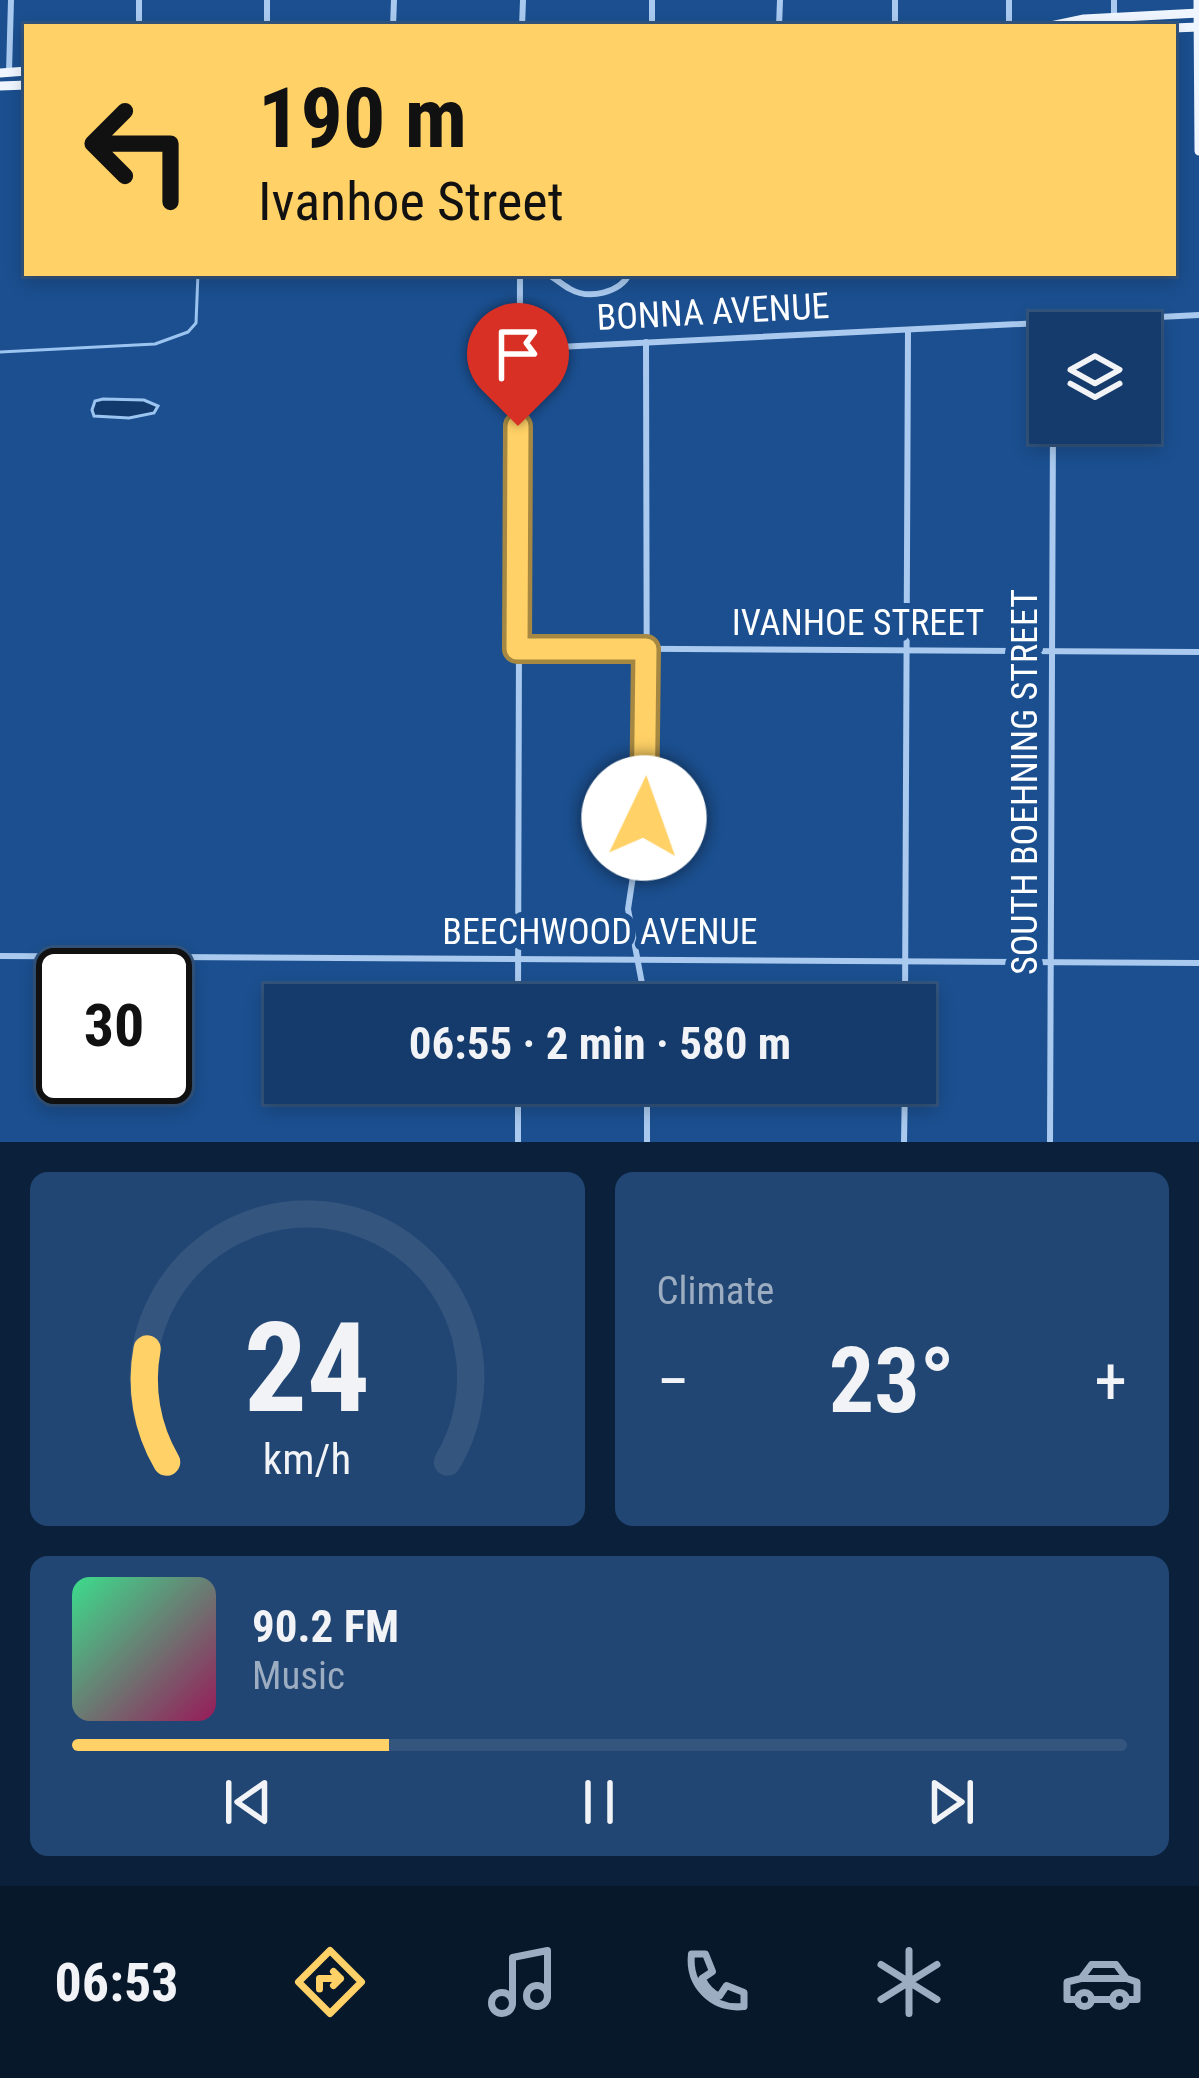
<!DOCTYPE html>
<meta charset="utf-8">
<style>
:root{--surface:#143b6b;--page:#214673;--text:#f1f3f6;--muted:#9dadc1;--line:#33557e;--accent:#ffd166}
body{margin:0;font-family:"Roboto Condensed",sans-serif;background:var(--page);color:var(--text);height:100vh;display:flex;flex-direction:column;font-size:45px;white-space:nowrap}
*{box-sizing:border-box;margin:0}
p{font-size:39px;color:var(--muted)}
.icon{flex:none;width:66px;height:66px;fill:none;stroke:currentColor;stroke-width:2;stroke-linecap:round;stroke-linejoin:round}
.map{position:relative;height:1142px;overflow:hidden}
.side{display:flex;flex-direction:column;gap:30px;padding:30px;background:#0b203b;flex:1}
.side>*{flex:none}
.top-card{position:absolute;left:24px;top:24px;width:1152px;height:252px;border-radius:0px;box-shadow:0 6px 18px #0003,0 0 0 3px var(--line);background:#ffd166;color:#111;overflow:hidden}
.tools{position:absolute;left:1029px;top:312px;display:grid;gap:24px}
.tools a{display:grid;place-items:center;width:132px;height:132px;border-radius:0px;background:var(--surface);box-shadow:0 6px 18px #0003,0 0 0 3px var(--line);font-size:60px}
.speed{position:absolute;left:36px;top:948px;display:flex;gap:24px;font-size:60px;font-weight:700;text-align:center}
.speed>*{display:grid;place-content:center;width:156px;height:156px;border-radius:50%;background:var(--surface);box-shadow:0 6px 18px #0003,0 0 0 3px var(--line);line-height:1}
.speed .limit{border:6px solid #111;border-radius:18px;background:#fff;color:#111}
.pin{position:absolute;display:grid;place-items:center;width:102px;height:102px;color:#fff;margin:-123px -51px;border-radius:50% 50% 50% 0;rotate:-45deg;box-shadow:0 0 12px #0007}
.pin .icon{rotate:45deg}
.me{position:absolute;width:132px;margin:-66px;rotate:3deg;stroke-linejoin:round;filter:drop-shadow(0 0 9px #0008)}
.turn{display:flex;align-items:center;gap:42px;height:252px;padding:0 36px;font-size:54px}
.turn .icon{width:156px;height:156px;stroke-width:2.5}
.turn b{display:block;font-size:84px;line-height:102px}
.big{font-size:90px;font-weight:700;line-height:1.1}
.side .card{flex:1;display:flex;flex-direction:column;justify-content:center;gap:18px;min-width:0;padding:0 42px;border-radius:18px;background:var(--page)}
.side .dial{align-items:center;gap:0}
.dial svg{height:312px;overflow:visible;fill:none;stroke:var(--line);stroke-width:7;stroke-linecap:round;text-anchor:middle}
.dial text{fill:var(--text);stroke:none}
.song{display:flex;align-items:center;gap:36px}
.cover{width:144px;height:144px;border-radius:18px;background:linear-gradient(135deg,hsl(150 70% 55%),hsl(330 70% 35%))}
.played{height:12px;border-radius:6px;background:linear-gradient(90deg,var(--accent) 30%,var(--line) 30%)}
.keys{display:flex;justify-content:space-around;direction:ltr}
.heat{display:flex;justify-content:space-between;align-items:center;font-size:66px;direction:ltr}
.side .tiles{flex:1;display:grid;gap:30px;grid-template-columns:1fr 1fr}
.card:last-child{grid-column:span 2}
.trip{position:absolute;left:264px;top:984px;width:672px;height:120px;border-radius:0px;background:var(--surface);box-shadow:0 6px 18px #0003,0 0 0 3px var(--line);font-weight:700;line-height:120px;text-align:center}
.tabs{display:flex;height:192px;justify-content:space-around;align-items:center;background:#08182b;color:var(--muted)}
.tabs .icon{width:84px;height:84px}
.tabs .on{color:var(--accent)}
.tabs b{font-size:54px;color:var(--text)}
.map>svg:first-child{display:block}
.water{fill:#123a6d;stroke:#9cc4f0;stroke-width:3}
.lines{fill:none;stroke-linecap:round;stroke-linejoin:round}
.stream{stroke:#9cc4f0;stroke-width:3}
.minor{stroke:#a9c9ee;stroke-width:6}
.major{stroke:#f0f6ff;stroke-width:9}
.route-casing{stroke:#a68842;stroke-width:30}
.route{stroke:#ffd166;stroke-width:21}
.labels{text-anchor:middle;dominant-baseline:central;stroke-width:12;stroke-linejoin:round;paint-order:stroke}
.street-label{font-size:36px;fill:#fff;stroke:#1b4f8f}
</style>
<div class="map">
<svg width="1199" height="1142" viewBox="0 0 1199 1142">
<rect width="100%" height="100%" fill="#1b4f8f"/>
<!-- water -->
<polygon class="water" points="103,399 144,400 158,406 154,413 129,418 94,416 92,410 95,401"/>
<g class="lines">
<!-- stream -->
<polyline class="stream" points="0,352 155,344 188,332 196,323 198,273"/>
<!-- minor -->
<g class="minor">
<polyline points="1114,0 1114,17"/>
<polyline points="139,27 139,0"/>
<polyline points="267,27 267,0"/>
<polyline points="393,27 394,0"/>
<polyline points="522,27 523,0"/>
<polyline points="652,27 652,0"/>
<polyline points="779,27 780,0"/>
<polyline points="895,27 895,0"/>
<polyline points="1009,27 1009,0"/>
<polyline points="9,72 11,0"/>
<path d="M545,273C554,277 561,284 570,289C589,300 620,293 630,273"/>
<polyline points="646,342 647,784 628,909 646,1005"/>
<polyline points="518,349 1199,315"/>
<polyline points="517,648 1199,652"/>
<polyline points="0,956 1199,963"/>
<polyline points="518,1005 520,273"/>
<polyline points="905,1005 908,330"/>
<polyline points="518,1083 518,1142"/>
<polyline points="647,1142 647,1083"/>
<polyline points="904,1142 905,1083"/>
<polyline points="1050,1142 1053,423"/>
</g>
<!-- major -->
<g class="major">
<polyline points="1198,0 1199,151"/>
<polyline points="1046,27 1084,19 1199,13"/>
<polyline points="1173,28 1199,27"/>
<polyline points="0,73 27,71"/>
<polyline points="0,86 27,85"/>
</g>
</g>
<g class="lines">
<defs>
<polyline id="route" points="518,426 517,649 646,649 644,818"/>
</defs>
<!-- route casing -->
<use href="#route" class="route-casing"/>
<!-- route -->
<use href="#route" class="route"/>
</g>
<g class="labels">
<!-- street labels -->
<g class="street-label">
<text transform="translate(713 312) rotate(-3)">BONNA AVENUE</text>
<text x="858" y="623">IVANHOE STREET</text>
<text transform="translate(1025 782) rotate(-90)">SOUTH BOEHNING STREET</text>
<text x="600" y="932">BEECHWOOD AVENUE</text>
</g>
</g>
</svg>
<div class="tools">
<a><svg class="icon" aria-label="layers" viewBox="0 0 24 24"><path d="M12 4l9 5-9 5-9-5zM3 14l9 5 9-5"/></svg></a>
</div>
<div class="speed"><div class="limit">30</div></div>
<div class="pin" style="left:518px;top:426px;background:#d93025"><svg class="icon" aria-label="arrive" viewBox="0 0 24 24"><path d="M6 21V4h12l-3 4 3 4H6"/></svg></div>
<svg class="me" style="left:644px;top:818px" viewBox="-20 -20 40 40"><circle r="19" fill="#fff"/><path d="M0-13L10 11 0 6-10 11z" fill="#ffd166"/></svg>
<div class="trip">06:55 · 2 min · 580 m</div>
<div class="top-card">
<div class="turn"><svg class="icon" aria-label="left" viewBox="0 0 24 24"><path d="M17 20v-9H6M10 6l-5 5 5 5"/></svg><div><b>190 m</b>Ivanhoe Street</div></div>
</div>
</div>
<section class="side">
<div class="tiles">
<div class="card dial"><svg viewBox="0 0 100 80">
<path d="M14 69A42 42 0 1 1 86 69"/>
<path d="M14 69A42 42 0 0 1 9 40" stroke="#ffd166"/>
<text x="50" y="56" font-size="32" font-weight="700">24</text>
<text x="50" y="72" font-size="11">km/h</text>
</svg></div>
<div class="card"><p>Climate</p>
<div class="heat"><a>−</a><b class="big">23°</b><a>+</a></div>
</div>
<div class="card">
<div class="song"><i class="cover"></i><div><b>90.2 FM</b><p>Music</p></div></div>
<div class="played"></div>
<div class="keys"><svg class="icon" aria-label="previous" viewBox="0 0 24 24"><path d="M18 5L8 12l10 7zM5 5v14"/></svg><svg class="icon" aria-label="pause" viewBox="0 0 24 24"><path d="M8 5v14M16 5v14"/></svg><svg class="icon" aria-label="next" viewBox="0 0 24 24"><path d="M6 5l10 7-10 7zM19 5v14"/></svg></div>
</div>
</div>
</section>
<nav class="tabs">
<b>06:53</b>
<svg class="icon on" aria-label="directions" viewBox="0 0 24 24"><path d="M12 3l9 9-9 9-9-9zM9 14v-3h6M13 9l2 2-2 2"/></svg>
<svg class="icon" aria-label="music" viewBox="0 0 24 24"><path d="M9 18V5l10-2v13"/><circle cx="6" cy="18" r="3"/><circle cx="16" cy="16" r="3"/></svg>
<svg class="icon" aria-label="phone" viewBox="0 0 24 24"><path d="M5 4h4l2 5-3 2q2 4 5 5l2-3 5 2v4C11 20 4 13 5 4z"/></svg>
<svg class="icon" aria-label="climate" viewBox="0 0 24 24"><path d="M12 3v18M4 7l16 10M4 17L20 7"/></svg>
<svg class="icon" aria-label="car" viewBox="0 0 24 24"><path d="M5 17H2v-5l4-1 3-4h7l3 4 3 1v5h-3M9 17h6M6 11h13"/><circle cx="7" cy="17" r="2"/><circle cx="17" cy="17" r="2"/></svg>
</nav>
